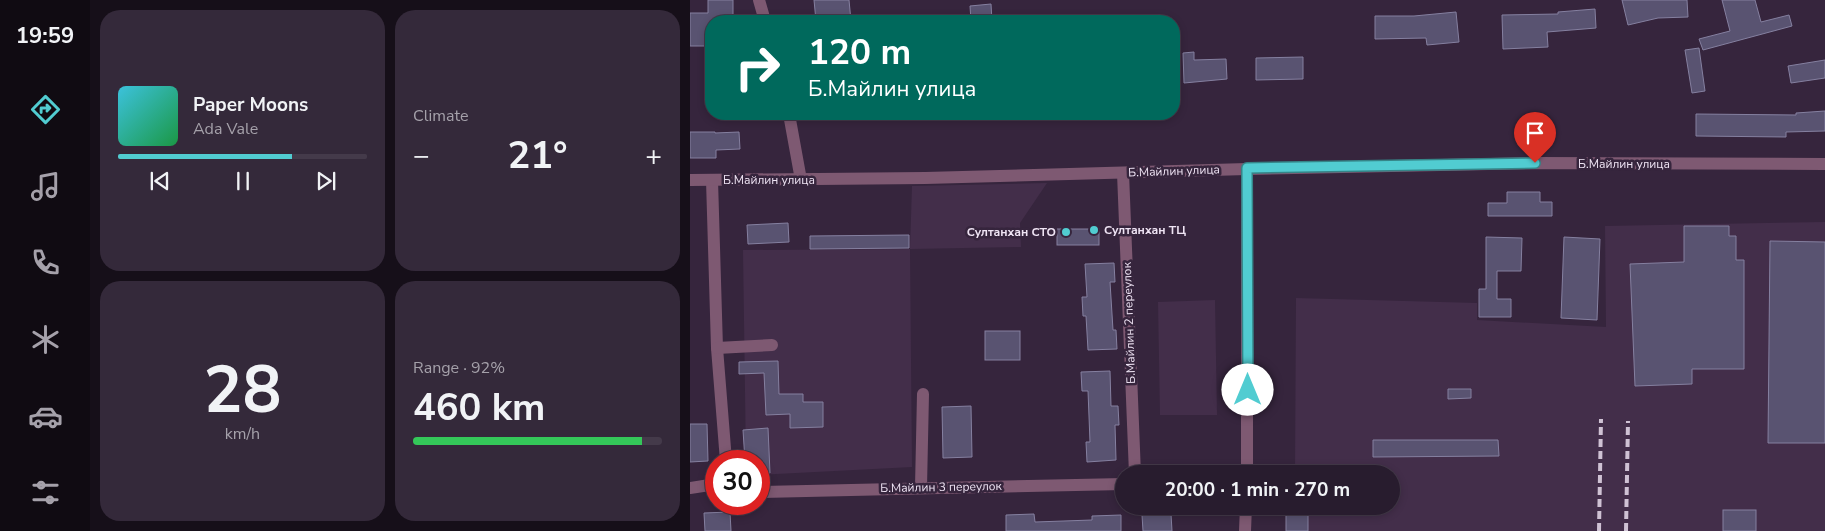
<!DOCTYPE html>
<meta charset="utf-8">
<style>
:root{--surface:#281c2e;--page:#34293a;--text:#f1f3f6;--muted:#a5a1aa;--line:#443a4a;--accent:#51ccd1}
body{margin:0;font-family:"Nunito Sans",sans-serif;background:var(--page);color:var(--text);height:100vh;display:flex;flex-direction:column;font-size:19px;white-space:nowrap}
*{box-sizing:border-box;margin:0}
p{font-size:16px;color:var(--muted)}
.icon{flex:none;width:28px;height:28px;fill:none;stroke:currentColor;stroke-width:2;stroke-linecap:round;stroke-linejoin:round}
.map{position:relative;flex:1;overflow:hidden}
.details{display:flex;flex-direction:column;gap:10px;padding:10px;background:#160f19;width:600px}
.details>*{flex:none}
.hud{position:absolute;left:15px;top:15px;width:475px;height:105px;border-radius:20px;box-shadow:0 2px 8px #0003,0 0 0 1px var(--line);background:#00695c;color:#fff;overflow:hidden}
.speed{position:absolute;left:15px;top:450px;display:flex;gap:10px;font-size:25px;font-weight:700;text-align:center}
.speed>*{display:grid;place-content:center;width:65px;height:65px;border-radius:50%;background:var(--surface);box-shadow:0 2px 8px #0003,0 0 0 1px var(--line);line-height:1}
.speed .limit{border:8px solid #d22;background:#fff;color:#111}
.pin{position:absolute;display:grid;place-items:center;width:42px;height:42px;color:#fff;margin:-51px -21px;border-radius:50% 50% 50% 0;rotate:-45deg;box-shadow:0 0 5px #0007}
.pin .icon{rotate:45deg}
.me{position:absolute;width:55px;margin:-28px;rotate:0deg;stroke-linejoin:round;filter:drop-shadow(0 0 4px #0008)}
.turn{display:flex;align-items:center;gap:18px;height:105px;padding:0 20px;font-size:22px}
.turn .icon{width:65px;height:65px;stroke-width:2.5}
.turn b{display:block;font-size:35px;line-height:42px}
.big{font-size:38px;font-weight:700;line-height:1.1}
.details .tile{flex:1;display:flex;flex-direction:column;justify-content:center;gap:8px;min-width:0;padding:0 18px;border-radius:20px;background:var(--page)}
.details .dial{align-items:center;gap:0}
.dial b{font-size:65px;line-height:1}
.song{display:flex;align-items:center;gap:15px}
.cover{width:60px;height:60px;border-radius:8px;background:linear-gradient(135deg,hsl(190 70% 55%),hsl(140 70% 35%))}
.played{height:5px;border-radius:2px;background:linear-gradient(90deg,var(--accent) 70%,var(--line) 70%)}
.keys{display:flex;justify-content:space-around;direction:ltr}
.heat{display:flex;justify-content:space-between;align-items:center;font-size:28px;direction:ltr}
.charge{height:8px;border-radius:4px;background:linear-gradient(90deg,#34c759 92%,var(--line) 0)}
.details .tiles{flex:1;display:grid;gap:10px;grid-template-columns:repeat(2,1fr)}
.trip{position:absolute;left:425px;top:465px;width:285px;height:50px;border-radius:25px;background:var(--surface);box-shadow:0 2px 8px #0003,0 0 0 1px var(--line);font-weight:700;line-height:50px;text-align:center}
main{display:flex;flex:1;min-height:0}
.tabs{display:flex;flex-direction:column;width:90px;justify-content:space-around;align-items:center;background:#100b12;color:var(--muted)}
.tabs .icon{width:35px;height:35px}
.tabs .on{color:var(--accent)}
.tabs b{font-size:22px;color:var(--text)}
.map>svg:first-child{display:block}
.built{fill:#432e4a}
.building{fill:#595371;stroke:#8580a0}
.lines{fill:none;stroke-linecap:round;stroke-linejoin:round}
.minor{stroke:#7e5972;stroke-width:12}
.tertiary{stroke:#7e5972;stroke-width:12}
.rail{stroke:#cfc2d4;stroke-width:4;stroke-dasharray:8 4;stroke-linecap:butt}
.route-casing{stroke:#358588;stroke-width:12}
.route{stroke:#51ccd1;stroke-width:9}
.poi-dot{fill:#51ccd1;stroke:#36253d;stroke-width:2}
.labels{text-anchor:middle;dominant-baseline:central;stroke-width:5;stroke-linejoin:round;paint-order:stroke}
.street-label{font-size:12px;fill:#efe4f4;stroke:#36253d}
.poi-label{font-size:12px;font-weight:bold;fill:#efe4f4;stroke:#36253d;text-anchor:start}
</style>
<main>
<nav class="tabs">
<b>19:59</b>
<svg class="icon on" aria-label="directions" viewBox="0 0 24 24"><path d="M12 3l9 9-9 9-9-9zM9 14v-3h6M13 9l2 2-2 2"/></svg>
<svg class="icon" aria-label="music" viewBox="0 0 24 24"><path d="M9 18V5l10-2v13"/><circle cx="6" cy="18" r="3"/><circle cx="16" cy="16" r="3"/></svg>
<svg class="icon" aria-label="phone" viewBox="0 0 24 24"><path d="M5 4h4l2 5-3 2q2 4 5 5l2-3 5 2v4C11 20 4 13 5 4z"/></svg>
<svg class="icon" aria-label="climate" viewBox="0 0 24 24"><path d="M12 3v18M4 7l16 10M4 17L20 7"/></svg>
<svg class="icon" aria-label="car" viewBox="0 0 24 24"><path d="M5 17H2v-5l4-1 3-4h7l3 4 3 1v5h-3M9 17h6M6 11h13"/><circle cx="7" cy="17" r="2"/><circle cx="17" cy="17" r="2"/></svg>
<svg class="icon" aria-label="filters" viewBox="0 0 24 24"><path d="M4 7h16M4 17h16"/><circle cx="9" cy="7" r="2"/><circle cx="15" cy="17" r="2"/></svg>
</nav>
<section class="details">
<div class="tiles">
<div class="tile">
<div class="song"><i class="cover"></i><div><b>Paper Moons</b><p>Ada Vale</p></div></div>
<div class="played"></div>
<div class="keys"><svg class="icon" aria-label="previous" viewBox="0 0 24 24"><path d="M18 5L8 12l10 7zM5 5v14"/></svg><svg class="icon" aria-label="pause" viewBox="0 0 24 24"><path d="M8 5v14M16 5v14"/></svg><svg class="icon" aria-label="next" viewBox="0 0 24 24"><path d="M6 5l10 7-10 7zM19 5v14"/></svg></div>
</div>
<div class="tile"><p>Climate</p>
<div class="heat"><a>−</a><b class="big">21°</b><a>+</a></div>
</div>
<div class="tile dial"><b>28</b><p>km/h</p></div>
<div class="tile"><p>Range · 92%</p><b class="big">460 km</b><div class="charge"></div></div>
</div>
</section>
<div class="map">
<svg width="1135" height="531" viewBox="0 0 1135 531">
<rect width="100%" height="100%" fill="#36253d"/>
<!-- built -->
<g class="built">
<polygon points="357,183 330,223 331,247 220,249 222,467 69,475 69,461 56,461 53,250 220,249 222,186"/>
<polygon points="1135,222 1135,531 604,531 605,506 701,506 701,474 605,474 606,298 787,303 787,320 916,327 915,226"/>
<polygon points="525,300 527,415 470,415 468,302"/>
</g>
<!-- building -->
<g class="building">
<polygon points="18,0 43,0 43,21 21,21 21,46 0,46 0,13 18,13"/>
<polygon points="124,0 159,0 161,21 126,21"/>
<polygon points="932,0 997,0 998,17 968,18 938,25"/>
<polygon points="1032,0 1065,0 1071,22 1099,15 1102,26 1013,50 1009,39 1040,31"/>
<polygon points="301,4 302,21 281,21 280,6"/>
<polygon points="905,9 906,28 857,32 858,47 813,49 812,15 868,14 868,12"/>
<polygon points="766,12 769,42 737,45 736,38 685,39 685,16 724,16"/>
<polygon points="1009,48 1015,91 1002,93 995,50"/>
<polygon points="504,52 504,60 536,59 537,79 494,83 493,53"/>
<polygon points="613,57 613,79 566,80 566,58"/>
<polygon points="1135,60 1135,78 1101,83 1098,66"/>
<polygon points="1135,111 1135,131 1096,132 1096,137 1006,136 1006,114 1106,115 1106,113"/>
<polygon points="0,132 25,132 25,133 49,132 50,149 26,150 26,158 0,158"/>
<polygon points="817,192 850,192 850,202 862,202 862,216 798,216 798,203 817,203"/>
<polygon points="98,223 99,242 58,244 57,225"/>
<polygon points="994,226 1039,226 1039,236 1046,236 1046,260 1054,260 1054,369 1002,369 1002,384 945,386 940,264 994,262"/>
<rect x="367" y="229" width="42" height="16"/>
<polygon points="219,235 219,248 120,249 120,236"/>
<polygon points="796,237 832,238 831,271 807,271 807,299 821,299 821,317 789,317 789,289 796,289"/>
<polygon points="874,237 910,239 907,320 871,318"/>
<polygon points="1080,241 1135,242 1135,443 1078,443"/>
<polygon points="424,263 425,282 420,282 423,330 426,330 427,349 398,350 396,316 393,316 392,297 397,297 395,264"/>
<rect x="295" y="331" width="35" height="29"/>
<polygon points="88,361 89,394 113,394 113,402 133,402 133,427 100,428 100,414 76,415 74,373 49,374 49,362"/>
<polygon points="420,371 421,406 428,406 429,425 425,425 426,460 397,462 396,442 400,442 398,391 392,391 391,372"/>
<polygon points="758,389 781,389 781,398 758,399"/>
<polygon points="281,406 282,457 253,458 252,407"/>
<polygon points="0,424 17,424 18,461 0,462"/>
<polygon points="78,428 80,473 69,473 69,461 55,461 53,430"/>
<polygon points="683,440 808,440 809,456 683,457"/>
<rect x="596" y="506" width="22" height="25"/>
<rect x="1033" y="510" width="33" height="21"/>
<polygon points="40,512 41,531 15,531 14,513"/>
<polygon points="344,514 345,522 402,520 402,516 431,515 431,531 316,531 316,515"/>
<polygon points="481,514 482,531 453,531 452,515"/>
</g>
<g class="lines">
<!-- minor -->
<g class="minor">
<polyline points="69,0 75,21"/>
<polyline points="99,114 111,180"/>
<polyline points="433,173 445,474"/>
<polyline points="22,180 27,348 36,461"/>
<polyline points="27,348 82,345"/>
<polyline points="557,474 557,169"/>
<polyline points="231,487 233,394"/>
<polyline points="0,488 26,484"/>
<polyline points="69,492 434,484"/>
<polyline points="555,531 556,506"/>
</g>
<!-- tertiary -->
<polyline class="tertiary" points="0,180 235,178 557,169 845,163 1135,164"/>
<!-- rail -->
<g class="rail">
<polyline points="909,531 911,419"/>
<polyline points="936,531 938,421"/>
</g>
</g>
<g class="lines">
<defs>
<polyline id="route" points="558,390 557,168 845,163"/>
</defs>
<!-- route casing -->
<use href="#route" class="route-casing"/>
<!-- route -->
<use href="#route" class="route"/>
</g>
<!-- markers -->
<g class="poi-dot">
<circle cx="404" cy="230" r="5"/>
<circle cx="376" cy="232" r="5"/>
</g>
<g class="labels">
<!-- street labels -->
<g class="street-label">
<text x="934" y="164">Б.Майлин улица</text>
<text transform="translate(484 171) rotate(-2)">Б.Майлин улица</text>
<text x="79" y="180">Б.Майлин улица</text>
<text transform="translate(439 323) rotate(-92)">Б.Майлин 2 переулок</text>
<text transform="translate(251 487) rotate(-1)">Б.Майлин 3 переулок</text>
</g>
<!-- poi labels -->
<g class="poi-label">
<text x="414" y="230">Султанхан ТЦ</text>
<text x="366" y="232" text-anchor="end">Султанхан СТО</text>
</g>
</g>
</svg>
<div class="speed"><div class="limit">30</div></div>
<div class="pin" style="left:845px;top:163px;background:#d93025"><svg class="icon" aria-label="arrive" viewBox="0 0 24 24"><path d="M6 21V4h12l-3 4 3 4H6"/></svg></div>
<svg class="me" style="left:558px;top:390px" viewBox="-20 -20 40 40"><circle r="19" fill="#fff"/><path d="M0-13L10 11 0 6-10 11z" fill="#51ccd1"/></svg>
<div class="trip">20:00 · 1 min · 270 m</div>
<div class="hud">
<div class="turn"><svg class="icon" aria-label="right" viewBox="0 0 24 24"><path d="M7 20v-9h11M14 6l5 5-5 5"/></svg><div><b>120 m</b>Б.Майлин улица</div></div>
</div>
</div>
</main>
